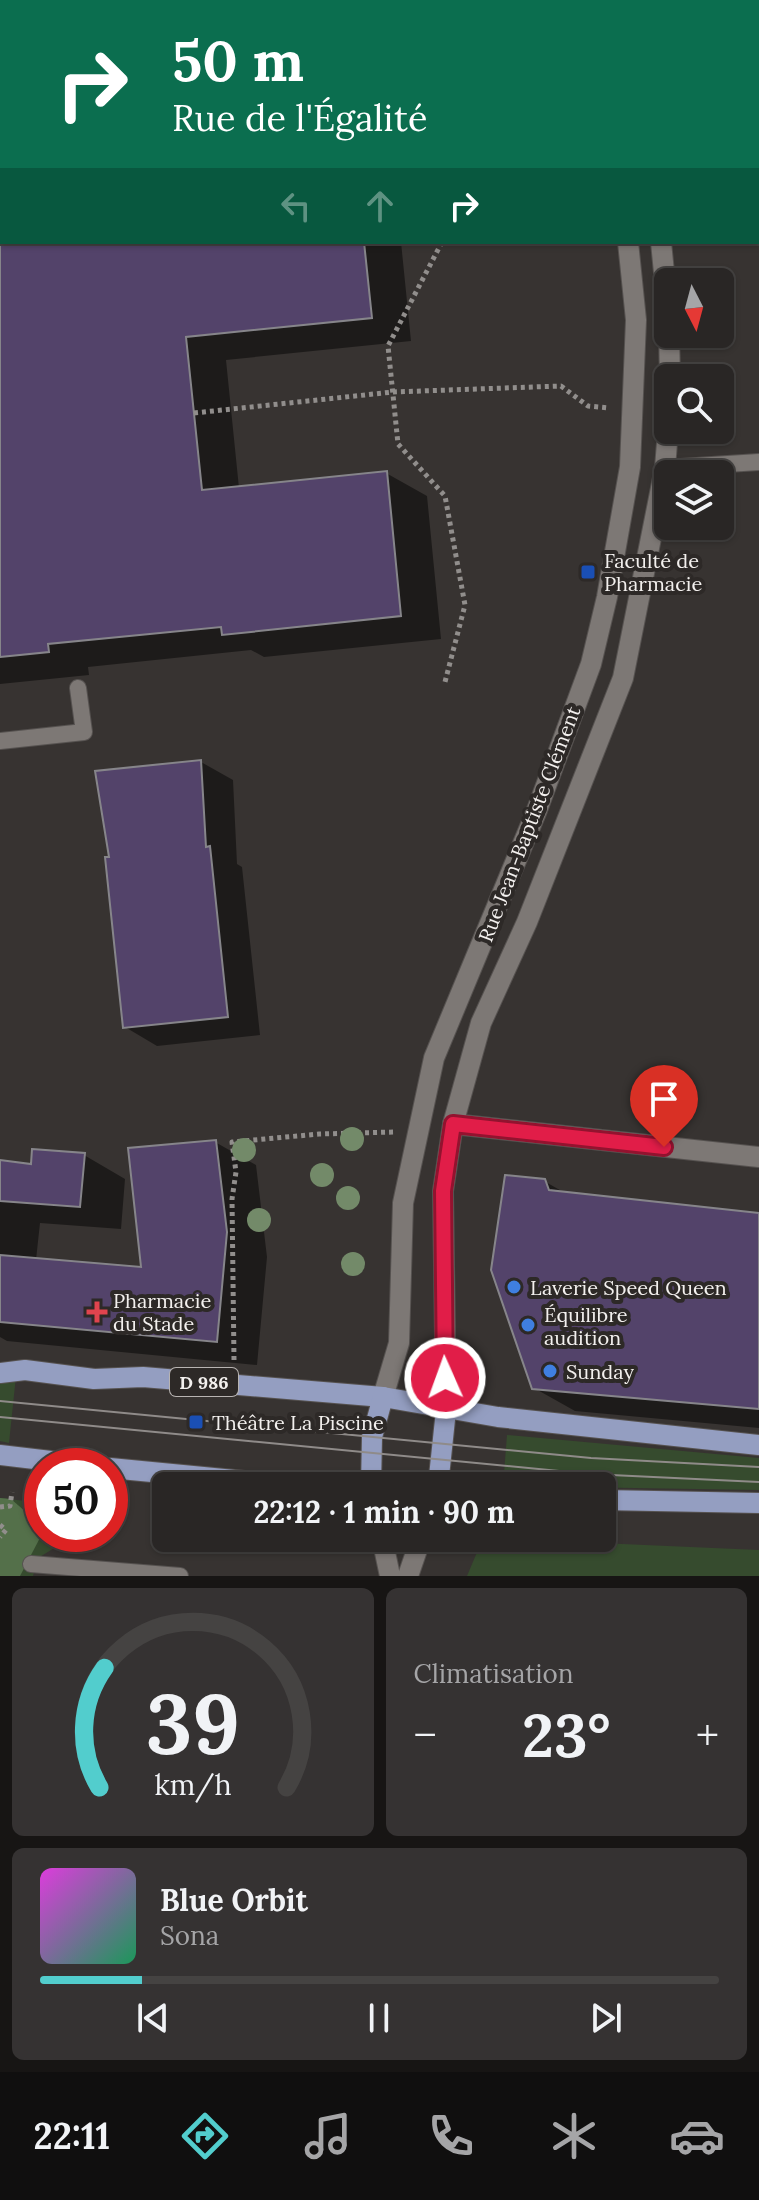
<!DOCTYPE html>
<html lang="fr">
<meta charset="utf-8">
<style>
:root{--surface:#292625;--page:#353232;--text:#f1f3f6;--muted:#a5a5a7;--line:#454342;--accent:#52cdcd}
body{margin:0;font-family:Lora,serif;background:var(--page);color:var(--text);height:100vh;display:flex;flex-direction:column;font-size:30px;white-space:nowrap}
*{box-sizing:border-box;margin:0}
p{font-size:26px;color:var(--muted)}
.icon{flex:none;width:44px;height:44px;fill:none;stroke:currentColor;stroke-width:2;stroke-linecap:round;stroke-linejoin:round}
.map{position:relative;height:1576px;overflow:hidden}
.sheet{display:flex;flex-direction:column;gap:12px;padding:12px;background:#171514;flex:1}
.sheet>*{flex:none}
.top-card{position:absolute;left:0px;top:0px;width:760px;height:244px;box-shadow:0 2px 6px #0004,0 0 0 2px var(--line);background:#0b6e4f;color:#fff;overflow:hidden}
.needle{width:52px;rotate:174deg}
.buttons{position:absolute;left:654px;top:268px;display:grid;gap:16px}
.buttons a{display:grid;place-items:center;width:80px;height:80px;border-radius:12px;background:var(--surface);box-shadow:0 2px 6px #0004,0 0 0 2px var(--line);font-size:40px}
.speed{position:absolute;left:24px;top:1448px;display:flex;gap:16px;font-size:40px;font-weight:700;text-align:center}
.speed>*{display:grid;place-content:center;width:104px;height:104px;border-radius:50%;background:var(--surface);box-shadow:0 2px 6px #0004,0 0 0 2px var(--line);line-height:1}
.speed .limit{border:12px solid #d22;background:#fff;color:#111}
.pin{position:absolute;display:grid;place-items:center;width:68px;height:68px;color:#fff;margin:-82px -34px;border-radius:50% 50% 50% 0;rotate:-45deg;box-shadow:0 0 8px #0007}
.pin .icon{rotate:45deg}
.me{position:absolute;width:88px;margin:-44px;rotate:358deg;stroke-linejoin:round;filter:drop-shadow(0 0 6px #0008)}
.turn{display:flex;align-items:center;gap:28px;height:168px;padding:0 40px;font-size:36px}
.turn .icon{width:104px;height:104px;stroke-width:2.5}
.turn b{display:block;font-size:56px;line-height:68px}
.lanes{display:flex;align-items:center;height:76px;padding:0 40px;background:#0003;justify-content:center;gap:40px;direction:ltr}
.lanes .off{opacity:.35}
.big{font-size:60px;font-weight:800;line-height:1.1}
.sheet .tile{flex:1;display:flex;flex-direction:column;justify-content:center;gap:12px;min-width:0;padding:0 28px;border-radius:12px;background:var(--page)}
.sheet .dial{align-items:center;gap:0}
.dial svg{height:208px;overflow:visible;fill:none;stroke:var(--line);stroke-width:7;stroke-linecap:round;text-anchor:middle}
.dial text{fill:var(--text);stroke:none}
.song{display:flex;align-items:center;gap:24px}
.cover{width:96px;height:96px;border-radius:12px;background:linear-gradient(135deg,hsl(300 70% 55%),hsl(150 70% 35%))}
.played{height:8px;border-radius:4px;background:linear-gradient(90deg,var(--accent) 15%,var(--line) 15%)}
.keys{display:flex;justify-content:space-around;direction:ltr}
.heat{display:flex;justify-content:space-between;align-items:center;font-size:44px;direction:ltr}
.sheet .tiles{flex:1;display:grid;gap:12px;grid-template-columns:1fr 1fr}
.tile:last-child{grid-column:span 2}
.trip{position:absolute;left:152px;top:1472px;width:464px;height:80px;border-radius:12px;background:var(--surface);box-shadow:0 2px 6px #0004,0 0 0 2px var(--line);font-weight:800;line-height:80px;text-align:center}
.dock{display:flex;height:128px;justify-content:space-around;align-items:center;background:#100f0f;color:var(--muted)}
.dock .icon{width:56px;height:56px}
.dock .active{color:var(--accent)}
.dock b{font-size:36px;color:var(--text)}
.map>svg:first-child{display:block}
.green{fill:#364b2e}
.forest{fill:#54704a}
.shadow{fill:#0007}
.building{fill:#53436a;stroke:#86858a;stroke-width:2}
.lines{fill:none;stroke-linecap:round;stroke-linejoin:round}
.service-casing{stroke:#565250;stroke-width:18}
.minor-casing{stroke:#565250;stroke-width:22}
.secondary-casing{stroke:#565250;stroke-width:22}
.primary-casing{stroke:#565250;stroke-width:22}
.path{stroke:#918e8c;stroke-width:5;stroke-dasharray:4 4;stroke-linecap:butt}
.service{stroke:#7d7875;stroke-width:16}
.minor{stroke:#7d7875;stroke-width:20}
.secondary{stroke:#7d7875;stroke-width:20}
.primary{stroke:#949ec1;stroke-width:20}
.tram{stroke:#8f8b89;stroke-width:2}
.tree{fill:#738a69}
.route-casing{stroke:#92132f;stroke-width:20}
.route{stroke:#e11d48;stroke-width:14}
.transit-dot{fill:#1a4fb4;stroke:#2d2927;stroke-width:3}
.shop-dot{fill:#3f7fe0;stroke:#2d2927;stroke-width:3}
.health-dot{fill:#e0444e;stroke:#2d2927;stroke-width:3}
.labels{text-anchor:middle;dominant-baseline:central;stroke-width:8;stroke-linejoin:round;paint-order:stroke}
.shield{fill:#2d2927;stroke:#b8b4b2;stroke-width:2}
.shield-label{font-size:18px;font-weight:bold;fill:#f3f0ee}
.poi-label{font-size:20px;fill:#f3f0ee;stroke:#2d2927;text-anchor:start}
.street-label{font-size:20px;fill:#f3f0ee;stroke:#2d2927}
</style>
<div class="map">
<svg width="759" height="1576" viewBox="0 0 759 1576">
<rect width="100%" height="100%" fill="#373331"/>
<!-- green -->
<g class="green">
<polygon points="16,1376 9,1443 0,1441 0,1379"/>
<polygon points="507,1435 759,1458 759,1490 503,1486"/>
<polygon points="0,1498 42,1503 42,1534 77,1534 38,1558 33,1576 0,1576"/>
<polygon points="483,1538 759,1550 759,1576 467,1576"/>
</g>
<!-- forest -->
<polygon class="forest" points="0,1498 11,1499 42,1526 42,1534 20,1576 0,1576"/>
<!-- shadow -->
<g class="shadow">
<rect x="18" y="0" width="129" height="2"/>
<polygon points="327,0 431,0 412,2"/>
<polygon points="0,208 2,242 401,242 411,341 226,360 239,488 386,473 427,496 441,639 264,657 251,650 88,667 89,675 0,684"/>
<polygon points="201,762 233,780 237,864 242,867 260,1035 157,1046 125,1027 112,858"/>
<polygon points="215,1142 256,1165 267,1257 257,1365 7,1341 0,1337 0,1162 32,1166 84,1155 125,1179 121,1229 40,1223 36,1260 143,1270"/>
<polygon points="544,1181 565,1193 759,1215 759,1428 575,1411 534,1388"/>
</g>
<!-- building -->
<g class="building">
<polygon points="0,242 364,242 372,318 186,337 202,490 387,471 401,616 222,635 221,627 48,644 49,652 0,657"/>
<polygon points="201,760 206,847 210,846 228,1017 123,1028 105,857 109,857 95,771"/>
<polygon points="216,1140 227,1232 217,1342 0,1322 0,1255 141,1267 128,1148"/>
<polygon points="32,1149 85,1153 80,1207 0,1201 0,1160 31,1164"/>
<polygon points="505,1175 545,1179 549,1190 759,1213 759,1409 532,1389 491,1270"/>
</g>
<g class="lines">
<defs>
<g id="service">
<polyline points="0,148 2,148"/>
<polyline points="665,468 759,462"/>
<polyline points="0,741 84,732 78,688"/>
<polyline points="31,1564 180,1576"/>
</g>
<polyline id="minor" points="453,1124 759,1157"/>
<g id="secondary">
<polyline points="604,0 604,2"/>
<polyline points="636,0 636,2"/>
<polyline points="661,242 668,313"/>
<polyline points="669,334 670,378"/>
<polyline points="383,1397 399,1343 403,1203 434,1058 537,810 591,664 607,597 630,467 636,320 628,242"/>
<polyline points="446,1410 443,1191 453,1124 481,1023 527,922 623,678 665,468 668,430"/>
<polyline points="382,1538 390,1576"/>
<polyline points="408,1576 421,1538"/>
</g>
<g id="primary">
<polyline points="0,1373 25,1370 94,1379 143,1377 383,1397 498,1417 759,1445"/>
<polyline points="0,1455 93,1466"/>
<polyline points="110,1468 297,1486"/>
<polyline points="371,1486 372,1437 383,1397"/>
<polyline points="438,1486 446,1410"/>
<polyline points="602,1500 759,1503"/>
</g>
</defs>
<!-- service casing -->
<use href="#service" class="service-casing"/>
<!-- minor casing -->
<use href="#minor" class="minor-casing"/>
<!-- secondary casing -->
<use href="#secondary" class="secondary-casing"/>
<!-- primary casing -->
<use href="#primary" class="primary-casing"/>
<!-- path -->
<g class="path">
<polyline points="512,2 513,0"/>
<polyline points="442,242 388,346 398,444 445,496 465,605 445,682"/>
<polyline points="194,413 393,392 561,386 588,406 609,408"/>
<polyline points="234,1360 232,1199 236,1172 232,1142 319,1134 395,1132"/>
<polyline points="0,1507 10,1506 12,1492"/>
<polyline points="0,1525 6,1530 0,1537"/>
</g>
<!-- service -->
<use href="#service" class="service"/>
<!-- minor -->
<use href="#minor" class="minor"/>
<!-- secondary -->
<use href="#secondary" class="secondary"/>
<!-- primary -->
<use href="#primary" class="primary"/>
<!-- tram -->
<g class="tram">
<polyline points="0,1401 591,1458 759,1467"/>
<polyline points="0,1417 590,1474 759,1482"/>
</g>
</g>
<!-- trees -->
<g class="tree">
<circle cx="352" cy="1139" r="12"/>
<circle cx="244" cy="1150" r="12"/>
<circle cx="322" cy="1175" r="12"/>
<circle cx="348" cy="1198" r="12"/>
<circle cx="259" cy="1220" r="12"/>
<circle cx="353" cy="1264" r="12"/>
</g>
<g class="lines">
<defs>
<polyline id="route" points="445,1378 443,1191 453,1124 664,1147"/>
</defs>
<!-- route casing -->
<use href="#route" class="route-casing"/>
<!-- route -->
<use href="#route" class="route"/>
</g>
<!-- markers -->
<g class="transit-dot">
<rect x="580" y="564" width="16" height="16" rx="4"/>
<rect x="188" y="1414" width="16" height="16" rx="4"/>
</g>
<g class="shop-dot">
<circle cx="514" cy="1287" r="8"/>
<circle cx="528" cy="1325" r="8"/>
<circle cx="550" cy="1371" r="8"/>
</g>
<path class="health-dot" d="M93 1300h8v8h8v8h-8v8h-8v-8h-8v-8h8z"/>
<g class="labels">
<!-- shield labels -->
<rect class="shield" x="170" y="1368" width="68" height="28" rx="6"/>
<g class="shield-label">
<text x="204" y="1382">D 986</text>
</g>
<!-- poi labels -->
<g class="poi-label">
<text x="604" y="560">Faculté de<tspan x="604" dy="23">Pharmacie</tspan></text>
<text x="530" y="1287">Laverie Speed Queen</text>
<text x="113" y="1300">Pharmacie<tspan x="113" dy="23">du Stade</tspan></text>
<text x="544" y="1314">Équilibre<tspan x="544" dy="23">audition</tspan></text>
<text x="566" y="1371">Sunday</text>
<text x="212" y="1422">Théâtre La Piscine</text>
</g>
<!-- street labels -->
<g class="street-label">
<text transform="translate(529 824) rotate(-69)">Rue Jean-Baptiste Clément</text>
</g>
</g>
</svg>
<div class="buttons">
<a><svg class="needle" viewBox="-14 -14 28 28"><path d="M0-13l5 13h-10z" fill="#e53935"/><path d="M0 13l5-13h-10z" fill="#a5a5a7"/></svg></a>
<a><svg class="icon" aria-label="search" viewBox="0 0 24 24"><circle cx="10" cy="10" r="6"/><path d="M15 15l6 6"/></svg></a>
<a><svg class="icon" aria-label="layers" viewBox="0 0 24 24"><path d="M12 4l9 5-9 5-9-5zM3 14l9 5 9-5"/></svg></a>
</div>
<div class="speed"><div class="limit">50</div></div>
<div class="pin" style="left:664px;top:1147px;background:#d93025"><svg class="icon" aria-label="arrive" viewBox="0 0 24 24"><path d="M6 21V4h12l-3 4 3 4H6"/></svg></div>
<svg class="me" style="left:445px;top:1378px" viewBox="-20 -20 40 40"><circle r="17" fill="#e11d48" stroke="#fff" stroke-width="3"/><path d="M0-11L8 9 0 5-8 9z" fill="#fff"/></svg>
<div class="trip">22:12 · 1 min · 90 m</div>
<div class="top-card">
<div class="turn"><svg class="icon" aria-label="right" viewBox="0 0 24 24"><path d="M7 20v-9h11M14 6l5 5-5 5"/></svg><div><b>50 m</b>Rue de l'Égalité</div></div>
<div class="lanes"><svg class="icon off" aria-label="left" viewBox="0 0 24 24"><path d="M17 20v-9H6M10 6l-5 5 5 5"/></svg><svg class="icon off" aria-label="ahead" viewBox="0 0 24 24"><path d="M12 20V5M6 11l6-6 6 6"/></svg><svg class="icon" aria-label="right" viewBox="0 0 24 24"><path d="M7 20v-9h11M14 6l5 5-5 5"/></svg></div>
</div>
</div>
<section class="sheet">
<div class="tiles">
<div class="tile dial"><svg viewBox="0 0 100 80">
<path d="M14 69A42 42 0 1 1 86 69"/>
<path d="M14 69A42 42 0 0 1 16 23" stroke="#52cdcd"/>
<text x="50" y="56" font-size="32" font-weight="700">39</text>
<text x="50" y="72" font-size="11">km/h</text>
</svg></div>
<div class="tile"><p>Climatisation</p>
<div class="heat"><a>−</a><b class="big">23°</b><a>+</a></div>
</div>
<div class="tile">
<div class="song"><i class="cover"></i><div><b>Blue Orbit</b><p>Sona</p></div></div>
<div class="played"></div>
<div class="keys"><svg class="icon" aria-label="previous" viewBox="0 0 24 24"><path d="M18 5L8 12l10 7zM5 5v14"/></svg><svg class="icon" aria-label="pause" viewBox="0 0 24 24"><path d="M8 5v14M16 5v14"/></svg><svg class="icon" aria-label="next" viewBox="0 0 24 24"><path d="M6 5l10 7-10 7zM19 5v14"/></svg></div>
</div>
</div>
</section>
<nav class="dock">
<b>22:11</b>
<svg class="icon active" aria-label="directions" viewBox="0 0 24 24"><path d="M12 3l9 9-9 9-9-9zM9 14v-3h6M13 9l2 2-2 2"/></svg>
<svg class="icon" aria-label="music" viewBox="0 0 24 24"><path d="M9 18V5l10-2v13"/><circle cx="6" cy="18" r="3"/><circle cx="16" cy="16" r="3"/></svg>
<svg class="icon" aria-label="phone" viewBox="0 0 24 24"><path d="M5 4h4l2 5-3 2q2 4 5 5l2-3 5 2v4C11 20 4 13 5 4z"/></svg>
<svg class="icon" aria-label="climate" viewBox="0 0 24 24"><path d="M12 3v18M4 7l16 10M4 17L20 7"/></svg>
<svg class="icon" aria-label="car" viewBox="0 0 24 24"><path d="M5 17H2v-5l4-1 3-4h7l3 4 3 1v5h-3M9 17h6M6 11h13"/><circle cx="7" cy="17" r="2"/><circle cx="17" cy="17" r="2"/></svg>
</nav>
